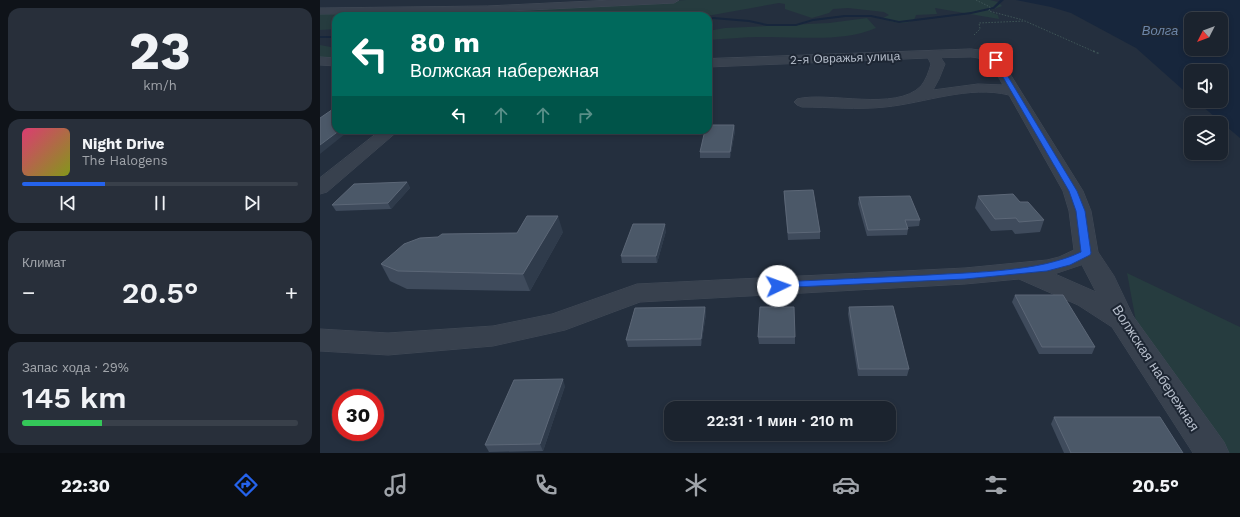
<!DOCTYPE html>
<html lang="ru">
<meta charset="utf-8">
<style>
:root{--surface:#1b232e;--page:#282f3a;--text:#f1f3f6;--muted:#a0a4aa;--line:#39404a;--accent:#2563eb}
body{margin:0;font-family:"Work Sans",sans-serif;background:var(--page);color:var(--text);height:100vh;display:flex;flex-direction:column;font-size:15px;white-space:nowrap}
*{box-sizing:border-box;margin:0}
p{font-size:13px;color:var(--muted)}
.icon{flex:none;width:22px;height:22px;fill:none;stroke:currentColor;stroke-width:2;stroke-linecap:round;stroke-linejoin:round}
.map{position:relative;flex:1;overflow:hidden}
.details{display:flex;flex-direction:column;gap:8px;padding:8px;background:#0f1319;width:320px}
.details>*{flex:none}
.banner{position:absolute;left:12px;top:12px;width:380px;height:122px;border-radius:12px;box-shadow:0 2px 6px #0003,0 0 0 1px var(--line);background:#00695c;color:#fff;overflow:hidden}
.needle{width:26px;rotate:228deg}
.tools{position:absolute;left:864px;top:12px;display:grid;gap:8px}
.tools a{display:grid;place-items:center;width:44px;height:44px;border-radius:8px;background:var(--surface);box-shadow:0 2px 6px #0003,0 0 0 1px var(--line);font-size:20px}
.speed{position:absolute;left:12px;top:389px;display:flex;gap:8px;font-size:20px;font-weight:700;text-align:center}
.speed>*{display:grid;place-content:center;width:52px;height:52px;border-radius:50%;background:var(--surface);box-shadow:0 2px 6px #0003,0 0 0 1px var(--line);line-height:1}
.speed .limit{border:6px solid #d22;background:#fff;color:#111}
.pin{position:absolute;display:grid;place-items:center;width:34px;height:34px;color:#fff;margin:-17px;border-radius:8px;box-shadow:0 2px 6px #0006}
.me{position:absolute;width:44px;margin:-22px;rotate:87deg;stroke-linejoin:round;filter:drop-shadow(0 0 3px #0008)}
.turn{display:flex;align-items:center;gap:14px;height:84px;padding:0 12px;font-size:18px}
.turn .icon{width:52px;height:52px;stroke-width:2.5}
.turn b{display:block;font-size:28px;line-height:34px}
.lanes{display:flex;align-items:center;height:38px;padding:0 12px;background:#0003;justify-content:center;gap:20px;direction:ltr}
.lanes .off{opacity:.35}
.big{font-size:30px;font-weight:600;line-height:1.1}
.details .widget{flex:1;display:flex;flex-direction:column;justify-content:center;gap:6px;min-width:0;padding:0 14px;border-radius:12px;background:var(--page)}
.details .dial{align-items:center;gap:0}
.dial b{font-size:52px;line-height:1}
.song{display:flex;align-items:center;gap:12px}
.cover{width:48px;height:48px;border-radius:6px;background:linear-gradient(135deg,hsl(340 70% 55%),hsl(70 70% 35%))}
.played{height:4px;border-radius:2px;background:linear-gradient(90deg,var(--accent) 30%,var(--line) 30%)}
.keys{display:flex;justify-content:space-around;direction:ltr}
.heat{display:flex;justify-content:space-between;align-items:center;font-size:22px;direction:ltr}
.charge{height:6px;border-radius:3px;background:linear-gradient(90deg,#34c759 29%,var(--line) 0)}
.trip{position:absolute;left:344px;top:401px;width:232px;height:40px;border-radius:12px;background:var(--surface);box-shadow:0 2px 6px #0003,0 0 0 1px var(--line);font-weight:600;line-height:40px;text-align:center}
.tabs{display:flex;height:64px;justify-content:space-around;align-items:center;background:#0b0e12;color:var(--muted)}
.tabs .icon{width:28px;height:28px}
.tabs .selected{color:var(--accent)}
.tabs b{font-size:18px;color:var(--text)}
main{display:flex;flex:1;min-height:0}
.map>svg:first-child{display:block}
.green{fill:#263c3f}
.water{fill:#17263c;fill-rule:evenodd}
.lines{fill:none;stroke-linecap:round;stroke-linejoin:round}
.stream{fill:#17263c;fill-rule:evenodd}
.minor-casing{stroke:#414a57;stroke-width:1}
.path-far1{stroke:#3f5557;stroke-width:1;stroke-dasharray:1.5 1.5;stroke-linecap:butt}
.path{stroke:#3f5557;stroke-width:1.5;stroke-dasharray:2 2;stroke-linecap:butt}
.minor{fill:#38414e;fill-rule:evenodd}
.wall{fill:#3f4b5c}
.shaded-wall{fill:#2f3b4b}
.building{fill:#4b5868;stroke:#5c6777}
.route{fill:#2563eb;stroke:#184099}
.labels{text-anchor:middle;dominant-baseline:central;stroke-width:4;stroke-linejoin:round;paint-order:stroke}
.far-street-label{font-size:12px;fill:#b4bcc9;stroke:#1d2633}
.far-water-label{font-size:13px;font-style:italic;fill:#6d86a8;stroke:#1d2633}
.street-label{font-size:14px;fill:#b4bcc9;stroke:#1d2633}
</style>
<main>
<section class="details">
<div class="widget dial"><b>23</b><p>km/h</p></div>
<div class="widget">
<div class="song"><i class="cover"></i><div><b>Night Drive</b><p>The Halogens</p></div></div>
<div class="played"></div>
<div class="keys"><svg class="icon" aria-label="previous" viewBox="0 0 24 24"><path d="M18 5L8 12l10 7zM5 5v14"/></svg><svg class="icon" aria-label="pause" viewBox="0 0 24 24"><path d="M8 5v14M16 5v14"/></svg><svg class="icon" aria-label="next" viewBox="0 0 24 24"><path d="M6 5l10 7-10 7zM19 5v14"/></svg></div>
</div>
<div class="widget"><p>Климат</p>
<div class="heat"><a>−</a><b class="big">20.5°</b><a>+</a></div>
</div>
<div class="widget"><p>Запас хода · 29%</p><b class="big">145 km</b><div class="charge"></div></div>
</section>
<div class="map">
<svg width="920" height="453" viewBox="0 0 920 453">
<rect width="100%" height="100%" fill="#242f3e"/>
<!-- green -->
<g class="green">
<path d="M366,0H670L678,2L682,6L669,11L678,15L679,19L615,8L617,14L596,15C594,27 570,23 563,18L569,15L564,12L528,8L513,9L509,13L492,18L465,9V4L459,3L387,16H16V29L0,30V12L256,7Z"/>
<path d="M547,18L556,28C521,43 478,36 440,37C423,37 405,39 388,40V31L405,28L509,23Z"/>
<polygon points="0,45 16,48 16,58 0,58"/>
<polygon points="807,273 920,327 920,453 906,453 817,327"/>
</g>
<!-- water -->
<path class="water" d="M696,0H920V138L876,101H901V71H871V97L816,48L751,13L731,7ZM871,19H901V49H871Z"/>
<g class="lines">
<!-- stream -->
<g class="stream">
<polygon points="680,0 684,0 674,9 651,14 579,23 551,17 525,17 493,21 476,26 447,26 429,22 393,19 388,21 388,19 393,17 429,20 447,24 476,24 493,19 525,15 551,15 579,21 651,12 673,7"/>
<rect x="0" y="36" width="16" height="2"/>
</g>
<defs>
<g id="minor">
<polygon points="293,0 359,0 354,3 167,12 0,14 0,8 167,6"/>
<path d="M651,49L667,51L682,61L763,191L771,211L778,252L794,276L813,316L904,442L909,453H873L792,327L758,305L699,279L645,284L320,302L245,330L173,346L68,355L0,351V329L68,333L173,326L232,314L317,284L645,268L727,260L739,257L754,250L749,211L743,191L689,95C649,85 605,103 565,107C537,110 509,107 482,107L477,105L474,102L477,99C508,91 576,112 601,86C606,80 609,71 611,64L608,58L388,67V59ZM651,57C670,58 674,70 683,85L658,84L613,90L619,79L625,64L621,58ZM762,265L776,292L735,274Z"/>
<polygon points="0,57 16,58 16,66 0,65"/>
<polygon points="61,130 79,130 7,192 0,194 0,178"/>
</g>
</defs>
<!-- minor casing -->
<use href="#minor" class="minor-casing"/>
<!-- path-far1 -->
<g class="path-far1">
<polyline points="656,0 670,7 669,11 703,20"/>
<polyline points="654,35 660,29 659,23 705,21 775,52"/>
</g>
<!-- path -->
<polyline class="path" points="773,51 780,54"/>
<!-- minor -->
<use href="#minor" class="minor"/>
</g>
<!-- wall -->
<g class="wall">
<polygon points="414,125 415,131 410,158 380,158 380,152"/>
<polygon points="87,182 90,188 71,209 16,211 12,205"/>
<polygon points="464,191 500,232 500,239 468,240 464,197"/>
<polygon points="658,196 700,202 724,220 720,232 695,234 692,230 671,231 655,208"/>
<polygon points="539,197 600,220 599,226 587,227 588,229 587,235 547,236 538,204"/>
<polygon points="346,231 337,263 302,263 301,256"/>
<polygon points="243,232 210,291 87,289 70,281 61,264"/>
<polygon points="695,295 775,347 772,354 719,354 692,302"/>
<polygon points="385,307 386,314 381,346 308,347 306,340"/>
<polygon points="529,307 589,369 587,376 538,376 528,314"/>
<polygon points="438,337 475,337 475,344 439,344"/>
<polygon points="245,386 223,451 169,452 165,445"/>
<polygon points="734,417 863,453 744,453 731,424"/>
</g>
<!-- shaded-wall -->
<g class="shaded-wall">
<polygon points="414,125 415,131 410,158 410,152"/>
<polygon points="20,130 30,130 0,154 0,145"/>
<polygon points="87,182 90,188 71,209 68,203"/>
<polygon points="238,216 243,232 210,291 203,274"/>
<polygon points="345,224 346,231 337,263 336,256"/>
<polygon points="385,307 386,314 381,346 381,339"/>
<polygon points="243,379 245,386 223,451 220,444"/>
</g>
<!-- building -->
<g class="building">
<polygon points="16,107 16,130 20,130 0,145 0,118"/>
<polygon points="388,125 414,125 410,152 380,152 385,130 388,130"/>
<polygon points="87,182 68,203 12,205 34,184"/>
<polygon points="493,190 500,232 468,233 464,191"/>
<polygon points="693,194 700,202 708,202 724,220 699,222 696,218 675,219 658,196"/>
<polygon points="590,196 600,220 585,220 588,229 548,230 539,197"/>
<polygon points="207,216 238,216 203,274 78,271 61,264 84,244 100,238 118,237 122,234 197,233"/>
<polygon points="313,224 345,224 336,256 301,256"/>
<polygon points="695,295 743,295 775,347 722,347"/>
<polygon points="573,306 589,369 539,369 529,307"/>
<polygon points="385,307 381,339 306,340 315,308"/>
<polygon points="440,307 474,307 475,337 438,337"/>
<polygon points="243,379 220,444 165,445 194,380"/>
<polygon points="734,417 840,417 863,453 751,453"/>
</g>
<!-- route -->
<path class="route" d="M676,59L678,60L757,191L765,211L771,253L770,255L750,265L727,271L645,279L454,288L453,286L458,282C508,280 559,277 609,275C656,272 719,272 761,252L756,211L749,191L673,60Z"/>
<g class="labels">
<!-- far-street labels -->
<g class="far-street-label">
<text transform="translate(525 58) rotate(-2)">2-я Овражья улица</text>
</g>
<!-- far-water labels -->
<g class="far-water-label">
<text x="840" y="30">Волга</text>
</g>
<!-- street labels -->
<g class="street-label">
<text transform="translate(836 368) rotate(57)">Волжская набережная</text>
</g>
</g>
</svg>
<div class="tools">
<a><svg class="needle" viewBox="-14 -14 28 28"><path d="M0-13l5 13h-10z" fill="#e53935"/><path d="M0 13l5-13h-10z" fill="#a0a4aa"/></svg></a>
<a><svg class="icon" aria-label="sound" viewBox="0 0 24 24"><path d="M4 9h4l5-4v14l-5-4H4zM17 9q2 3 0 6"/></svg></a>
<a><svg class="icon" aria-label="layers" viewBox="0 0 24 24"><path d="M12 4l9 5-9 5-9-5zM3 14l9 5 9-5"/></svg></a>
</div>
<div class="speed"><div class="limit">30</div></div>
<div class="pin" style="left:676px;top:60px;background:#d93025"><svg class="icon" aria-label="arrive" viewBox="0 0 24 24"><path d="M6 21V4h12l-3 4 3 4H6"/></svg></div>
<svg class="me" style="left:458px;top:286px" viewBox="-20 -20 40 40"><circle r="19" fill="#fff"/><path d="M0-13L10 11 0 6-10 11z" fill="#2563eb"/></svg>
<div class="trip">22:31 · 1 мин · 210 m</div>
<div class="banner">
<div class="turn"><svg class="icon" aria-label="left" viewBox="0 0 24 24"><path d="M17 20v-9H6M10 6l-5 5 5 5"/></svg><div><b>80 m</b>Волжская набережная</div></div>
<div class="lanes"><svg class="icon" aria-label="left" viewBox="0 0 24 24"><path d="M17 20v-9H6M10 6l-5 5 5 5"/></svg><svg class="icon off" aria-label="ahead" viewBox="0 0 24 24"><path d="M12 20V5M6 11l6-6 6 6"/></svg><svg class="icon off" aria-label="ahead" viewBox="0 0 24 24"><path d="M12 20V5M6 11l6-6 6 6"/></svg><svg class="icon off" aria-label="right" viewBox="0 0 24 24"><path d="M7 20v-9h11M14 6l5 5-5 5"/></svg></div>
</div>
</div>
</main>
<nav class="tabs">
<b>22:30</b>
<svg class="icon selected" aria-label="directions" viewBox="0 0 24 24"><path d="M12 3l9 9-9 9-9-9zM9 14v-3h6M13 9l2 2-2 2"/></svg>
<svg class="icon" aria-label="music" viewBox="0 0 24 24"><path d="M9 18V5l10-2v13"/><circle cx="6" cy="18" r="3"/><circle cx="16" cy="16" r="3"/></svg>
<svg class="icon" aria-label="phone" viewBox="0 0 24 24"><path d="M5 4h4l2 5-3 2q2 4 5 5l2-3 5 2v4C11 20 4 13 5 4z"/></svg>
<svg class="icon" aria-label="climate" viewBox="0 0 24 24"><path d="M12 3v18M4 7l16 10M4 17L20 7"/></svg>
<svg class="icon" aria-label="car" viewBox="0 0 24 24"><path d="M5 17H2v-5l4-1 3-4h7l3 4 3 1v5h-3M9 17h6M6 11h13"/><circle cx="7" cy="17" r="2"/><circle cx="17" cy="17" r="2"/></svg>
<svg class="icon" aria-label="filters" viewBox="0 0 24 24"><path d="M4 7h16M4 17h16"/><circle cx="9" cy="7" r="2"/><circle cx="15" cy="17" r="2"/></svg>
<b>20.5°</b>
</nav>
